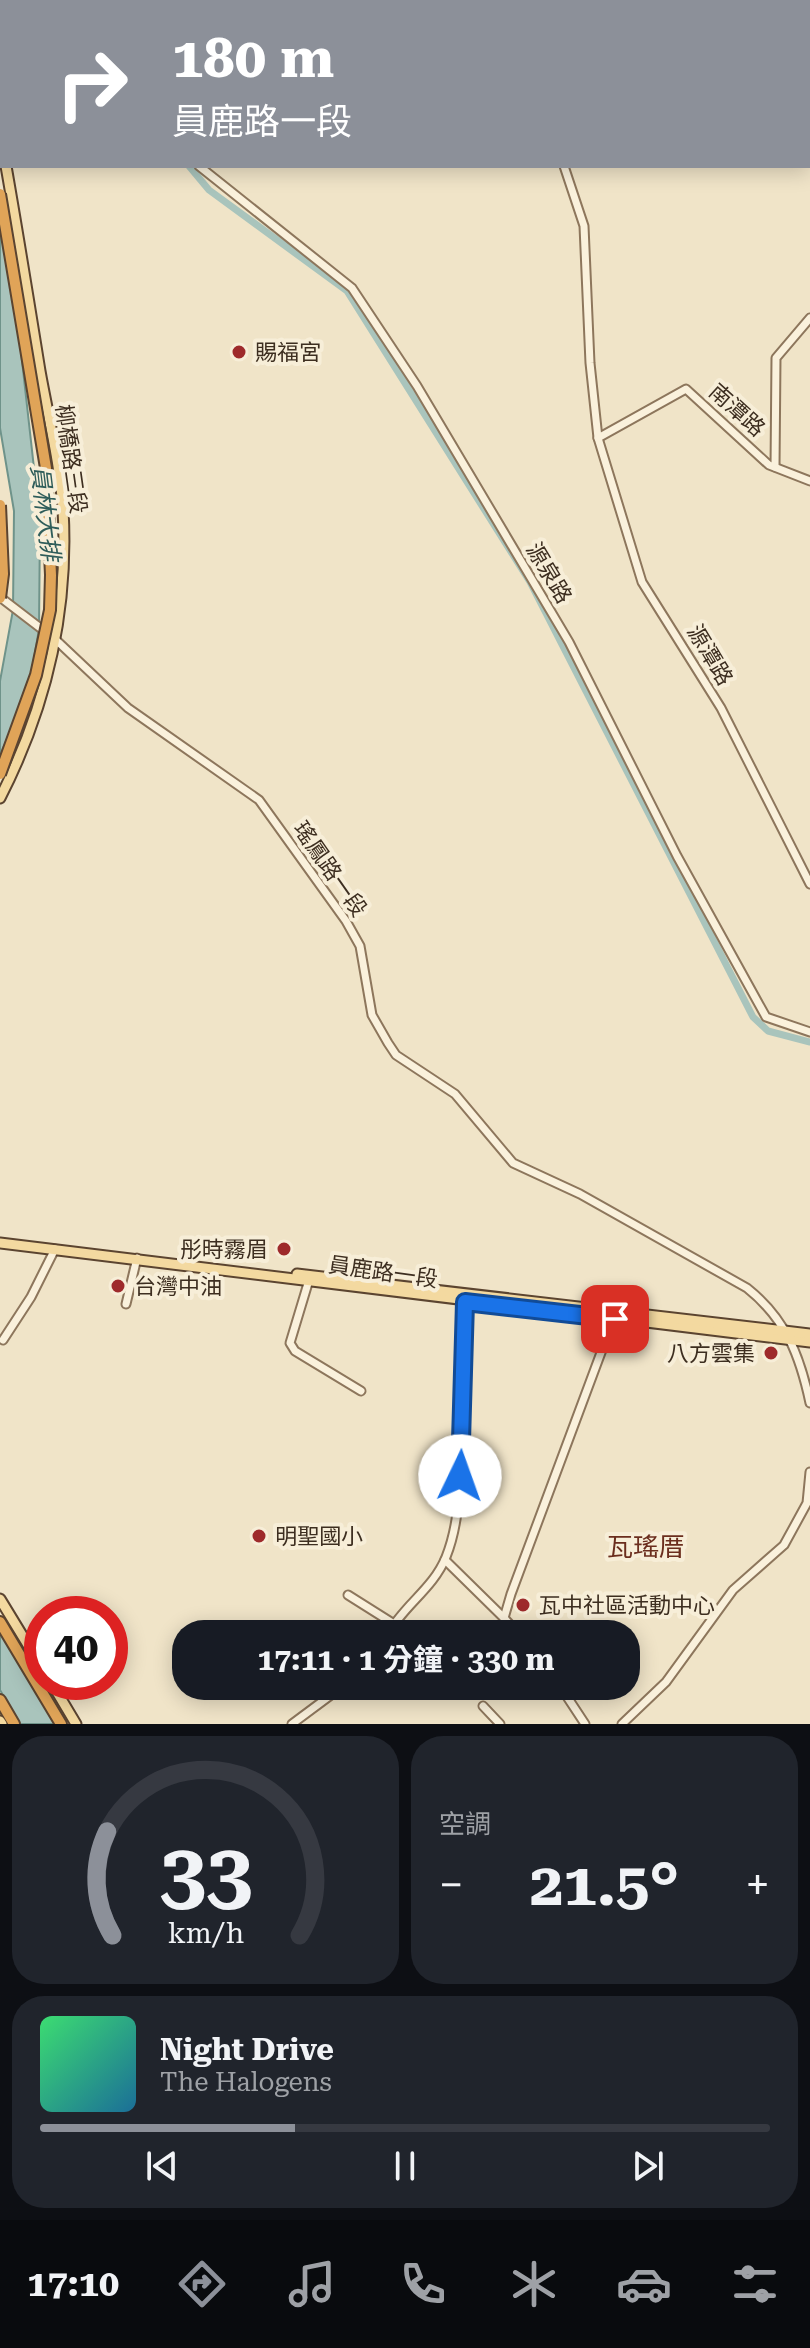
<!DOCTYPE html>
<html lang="zh-TW">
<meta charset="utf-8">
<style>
:root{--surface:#171b24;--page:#20242c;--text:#f1f3f6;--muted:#9ea1a6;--line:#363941;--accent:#8c9099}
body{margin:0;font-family:"Roboto Serif","Noto Sans TC",serif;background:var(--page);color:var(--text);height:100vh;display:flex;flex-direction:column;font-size:30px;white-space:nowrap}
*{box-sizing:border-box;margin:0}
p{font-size:26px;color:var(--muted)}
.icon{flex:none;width:44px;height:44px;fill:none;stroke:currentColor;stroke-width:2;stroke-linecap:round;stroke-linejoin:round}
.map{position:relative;height:1724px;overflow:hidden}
.details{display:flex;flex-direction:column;gap:12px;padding:12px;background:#0d0f14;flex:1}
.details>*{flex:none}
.hud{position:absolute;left:0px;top:0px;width:810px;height:168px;box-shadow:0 4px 20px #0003;background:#8c9099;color:#fff;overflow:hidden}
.speed{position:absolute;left:24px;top:1596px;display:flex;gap:16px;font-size:40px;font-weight:700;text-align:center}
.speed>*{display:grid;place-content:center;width:104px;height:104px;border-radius:50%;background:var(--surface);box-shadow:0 4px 20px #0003;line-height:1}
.speed .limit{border:12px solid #d22;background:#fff;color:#111}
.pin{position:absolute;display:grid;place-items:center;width:68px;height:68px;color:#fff;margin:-34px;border-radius:16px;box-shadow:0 4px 12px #0006}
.me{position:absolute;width:88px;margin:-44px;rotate:3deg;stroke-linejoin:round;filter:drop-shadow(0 0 6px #0008)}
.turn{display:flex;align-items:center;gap:28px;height:168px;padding:0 40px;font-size:36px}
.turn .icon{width:104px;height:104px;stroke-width:2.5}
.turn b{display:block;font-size:56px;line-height:68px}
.big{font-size:60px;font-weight:700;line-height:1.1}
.details .widget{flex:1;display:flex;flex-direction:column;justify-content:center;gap:12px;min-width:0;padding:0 28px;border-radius:32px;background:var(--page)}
.details .dial{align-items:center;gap:0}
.dial svg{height:208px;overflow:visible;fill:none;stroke:var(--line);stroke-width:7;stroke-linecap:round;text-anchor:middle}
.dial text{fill:var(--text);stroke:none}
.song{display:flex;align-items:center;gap:24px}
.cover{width:96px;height:96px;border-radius:12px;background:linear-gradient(135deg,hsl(140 70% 55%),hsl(200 70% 35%))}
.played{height:8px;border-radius:4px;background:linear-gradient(90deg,var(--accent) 35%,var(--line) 35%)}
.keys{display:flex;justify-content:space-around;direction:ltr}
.heat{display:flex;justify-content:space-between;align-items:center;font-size:44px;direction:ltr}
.details .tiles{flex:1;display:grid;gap:12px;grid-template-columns:1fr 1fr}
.widget:last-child{grid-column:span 2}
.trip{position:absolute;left:172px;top:1620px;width:468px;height:80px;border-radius:32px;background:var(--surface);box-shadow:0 4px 20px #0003;font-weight:700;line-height:80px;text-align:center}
.dock{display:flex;height:128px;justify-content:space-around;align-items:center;background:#090b0e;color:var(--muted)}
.dock .icon{width:56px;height:56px}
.dock .selected{color:var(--accent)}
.dock b{font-size:36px;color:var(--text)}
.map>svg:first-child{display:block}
.water{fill:#a9c4bc;stroke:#6f938a;stroke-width:2}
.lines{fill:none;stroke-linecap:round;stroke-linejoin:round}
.canal{stroke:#a9c4bc;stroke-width:7}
.minor-casing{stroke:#8d765c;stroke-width:11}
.major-casing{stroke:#5b4430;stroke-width:13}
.highway-casing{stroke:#5b4430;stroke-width:14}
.minor{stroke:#faf1dc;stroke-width:7}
.major{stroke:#f3d9a0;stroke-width:9}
.highway{stroke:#e0a458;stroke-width:10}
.highway-bridge-casing{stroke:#5b4430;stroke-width:14;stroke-linecap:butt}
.highway-bridge{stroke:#e0a458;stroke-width:10}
.route-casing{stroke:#114b97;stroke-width:20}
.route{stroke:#1a73e8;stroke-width:14}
.poi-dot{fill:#9e2a2b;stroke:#f7eed8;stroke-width:3}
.labels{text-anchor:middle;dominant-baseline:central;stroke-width:8;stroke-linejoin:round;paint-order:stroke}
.poi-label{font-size:22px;fill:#3d2e20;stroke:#f7eed8;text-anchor:start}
.street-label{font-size:22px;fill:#3d2e20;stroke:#f7eed8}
.water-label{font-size:24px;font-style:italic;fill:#2f5d5a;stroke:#f7eed8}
.quarter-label{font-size:26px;fill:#6b2e1e;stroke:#f7eed8}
</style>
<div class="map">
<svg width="810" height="1724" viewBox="0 0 810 1724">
<rect width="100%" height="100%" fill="#f0e4c8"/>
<!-- water -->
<g class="water">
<polygon points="0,221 18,325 40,522 39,629 29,688 0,755 0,681 13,610 14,511 0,428"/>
<polygon points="0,1627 57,1724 20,1724 0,1690"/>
</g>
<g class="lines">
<!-- canal -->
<g class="canal">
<polyline points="102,0 102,2"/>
<polyline points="189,166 209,190 347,291 530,582 753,1017 768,1031 810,1042"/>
</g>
<defs>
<g id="minor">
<polyline points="107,0 108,2"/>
<polyline points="499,0 501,2"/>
<polyline points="422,2 425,0"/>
<polyline points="199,166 352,288 417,386 569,642 677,856 766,1017 810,1032"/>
<polyline points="564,166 584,226 590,363 598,438 642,582 721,708 810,884"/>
<polyline points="598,438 686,389 769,465 810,481"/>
<polyline points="775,467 776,358 810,318"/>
<path d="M0,597L56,640L128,708L259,800L346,921L360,946L372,1015L388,1043L396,1055L455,1094L513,1163L580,1194L747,1288C786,1319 800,1356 810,1403"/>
<polyline points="309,1280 290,1343 295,1351 361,1391"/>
<polyline points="126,1304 137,1258"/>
<polyline points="3,1340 31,1297 55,1249"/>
<polyline points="461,1446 492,1460"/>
<polyline points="445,1560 504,1618"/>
<polyline points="348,1595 394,1624"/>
<path d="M388,1634C404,1605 433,1589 446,1557C460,1522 459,1486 461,1449C463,1400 465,1351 465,1302"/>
<polyline points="519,1634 504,1618 511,1594 615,1315"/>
<polyline points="560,1686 585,1724"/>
<polyline points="483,1706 500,1724"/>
<polyline points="292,1724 343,1686"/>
<polyline points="622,1724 666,1682 733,1590 784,1545 807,1503 810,1472"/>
</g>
<g id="major">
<polyline points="0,127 2,139"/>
<path d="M0,798C46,708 69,612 63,509C60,463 48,416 40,371C29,303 18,234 6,166"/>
<polyline points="0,1243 810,1342"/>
<polyline points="297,1274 810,1334"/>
<polyline points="0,1599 42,1668"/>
<polyline points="51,1682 76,1724"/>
<polyline points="0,1721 2,1724"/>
</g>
<g id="highway">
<polyline points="0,1622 61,1724"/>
<polyline points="0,1700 14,1724"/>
</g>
</defs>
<!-- minor casing -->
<use href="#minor" class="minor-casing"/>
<!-- major casing -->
<use href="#major" class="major-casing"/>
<!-- highway casing -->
<use href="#highway" class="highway-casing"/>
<!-- minor -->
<use href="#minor" class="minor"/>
<!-- major -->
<use href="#major" class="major"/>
<!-- highway -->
<use href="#highway" class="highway"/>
<defs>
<g id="highway-bridge">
<polyline points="0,194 46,468 51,575 50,610 36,675 0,774"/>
<polyline points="0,505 3,574 0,598"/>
</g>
</defs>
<!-- highway-bridge casing -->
<use href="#highway-bridge" class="highway-bridge-casing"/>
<!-- highway-bridge -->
<use href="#highway-bridge" class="highway-bridge"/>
</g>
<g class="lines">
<defs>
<polyline id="route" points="460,1476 465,1302 615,1319"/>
</defs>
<!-- route casing -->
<use href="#route" class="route-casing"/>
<!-- route -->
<use href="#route" class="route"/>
</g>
<!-- markers -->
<g class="poi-dot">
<circle cx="239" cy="352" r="8"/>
<circle cx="284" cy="1249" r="8"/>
<circle cx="118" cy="1286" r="8"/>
<circle cx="771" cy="1353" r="8"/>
<circle cx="259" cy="1536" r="8"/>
<circle cx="523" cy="1605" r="8"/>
</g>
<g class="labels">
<!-- poi labels -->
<g class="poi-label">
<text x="255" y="352">賜福宮</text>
<text x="268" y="1249" text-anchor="end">彤時霧眉</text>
<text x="134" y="1286">台灣中油</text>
<text x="755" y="1353" text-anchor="end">八方雲集</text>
<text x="275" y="1536">明聖國小</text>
<text x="539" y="1605">瓦中社區活動中心</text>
</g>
<!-- street labels -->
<g class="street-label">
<text transform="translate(737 410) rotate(42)">南潭路</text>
<text transform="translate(71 459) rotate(82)">柳橋路三段</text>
<text transform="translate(549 573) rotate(59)">源泉路</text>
<text transform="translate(710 655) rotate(59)">源潭路</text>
<text transform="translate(330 869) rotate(55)">瑤鳳路一段</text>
<text transform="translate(383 1272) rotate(8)">員鹿路一段</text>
</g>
<!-- water labels -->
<g class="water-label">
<text transform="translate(45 513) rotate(83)">員林大排</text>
</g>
<!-- quarter labels -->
<g class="quarter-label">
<text x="646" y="1547">瓦瑤厝</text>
</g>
</g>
</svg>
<div class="speed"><div class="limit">40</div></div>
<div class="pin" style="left:615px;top:1319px;background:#d93025"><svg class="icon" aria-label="arrive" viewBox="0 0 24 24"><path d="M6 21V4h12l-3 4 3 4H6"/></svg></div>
<svg class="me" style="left:460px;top:1476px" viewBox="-20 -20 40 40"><circle r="19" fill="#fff"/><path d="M0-13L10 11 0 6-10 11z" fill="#1a73e8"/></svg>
<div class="trip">17:11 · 1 分鐘 · 330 m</div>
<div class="hud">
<div class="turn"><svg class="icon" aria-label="right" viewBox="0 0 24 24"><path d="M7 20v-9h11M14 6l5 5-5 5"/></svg><div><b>180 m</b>員鹿路一段</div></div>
</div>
</div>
<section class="details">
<div class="tiles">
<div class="widget dial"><svg viewBox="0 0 100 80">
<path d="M14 69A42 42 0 1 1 86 69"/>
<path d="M14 69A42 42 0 0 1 12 29" stroke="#8c9099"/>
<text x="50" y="56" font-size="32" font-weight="700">33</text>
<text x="50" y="72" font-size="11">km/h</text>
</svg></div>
<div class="widget"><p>空調</p>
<div class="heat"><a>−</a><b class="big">21.5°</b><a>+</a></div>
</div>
<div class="widget">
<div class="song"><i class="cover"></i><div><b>Night Drive</b><p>The Halogens</p></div></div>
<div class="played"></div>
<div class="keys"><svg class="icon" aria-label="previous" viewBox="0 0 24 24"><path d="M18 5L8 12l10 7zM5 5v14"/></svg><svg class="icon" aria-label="pause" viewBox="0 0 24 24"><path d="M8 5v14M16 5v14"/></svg><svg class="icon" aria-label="next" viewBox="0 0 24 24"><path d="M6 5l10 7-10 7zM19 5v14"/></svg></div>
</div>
</div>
</section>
<nav class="dock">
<b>17:10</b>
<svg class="icon selected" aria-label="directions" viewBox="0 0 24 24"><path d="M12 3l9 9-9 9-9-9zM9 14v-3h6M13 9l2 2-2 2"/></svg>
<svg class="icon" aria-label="music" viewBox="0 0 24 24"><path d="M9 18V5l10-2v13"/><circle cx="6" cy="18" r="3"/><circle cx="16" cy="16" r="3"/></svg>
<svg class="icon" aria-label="phone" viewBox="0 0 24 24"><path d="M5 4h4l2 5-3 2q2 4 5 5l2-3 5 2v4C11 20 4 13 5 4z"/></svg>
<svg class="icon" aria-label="climate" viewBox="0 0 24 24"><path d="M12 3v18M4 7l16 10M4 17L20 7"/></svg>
<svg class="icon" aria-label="car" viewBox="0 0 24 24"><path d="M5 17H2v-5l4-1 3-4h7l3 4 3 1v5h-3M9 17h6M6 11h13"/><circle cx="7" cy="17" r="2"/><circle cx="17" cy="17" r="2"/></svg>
<svg class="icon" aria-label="filters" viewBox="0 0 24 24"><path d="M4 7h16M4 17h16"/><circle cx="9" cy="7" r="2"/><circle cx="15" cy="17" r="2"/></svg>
</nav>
